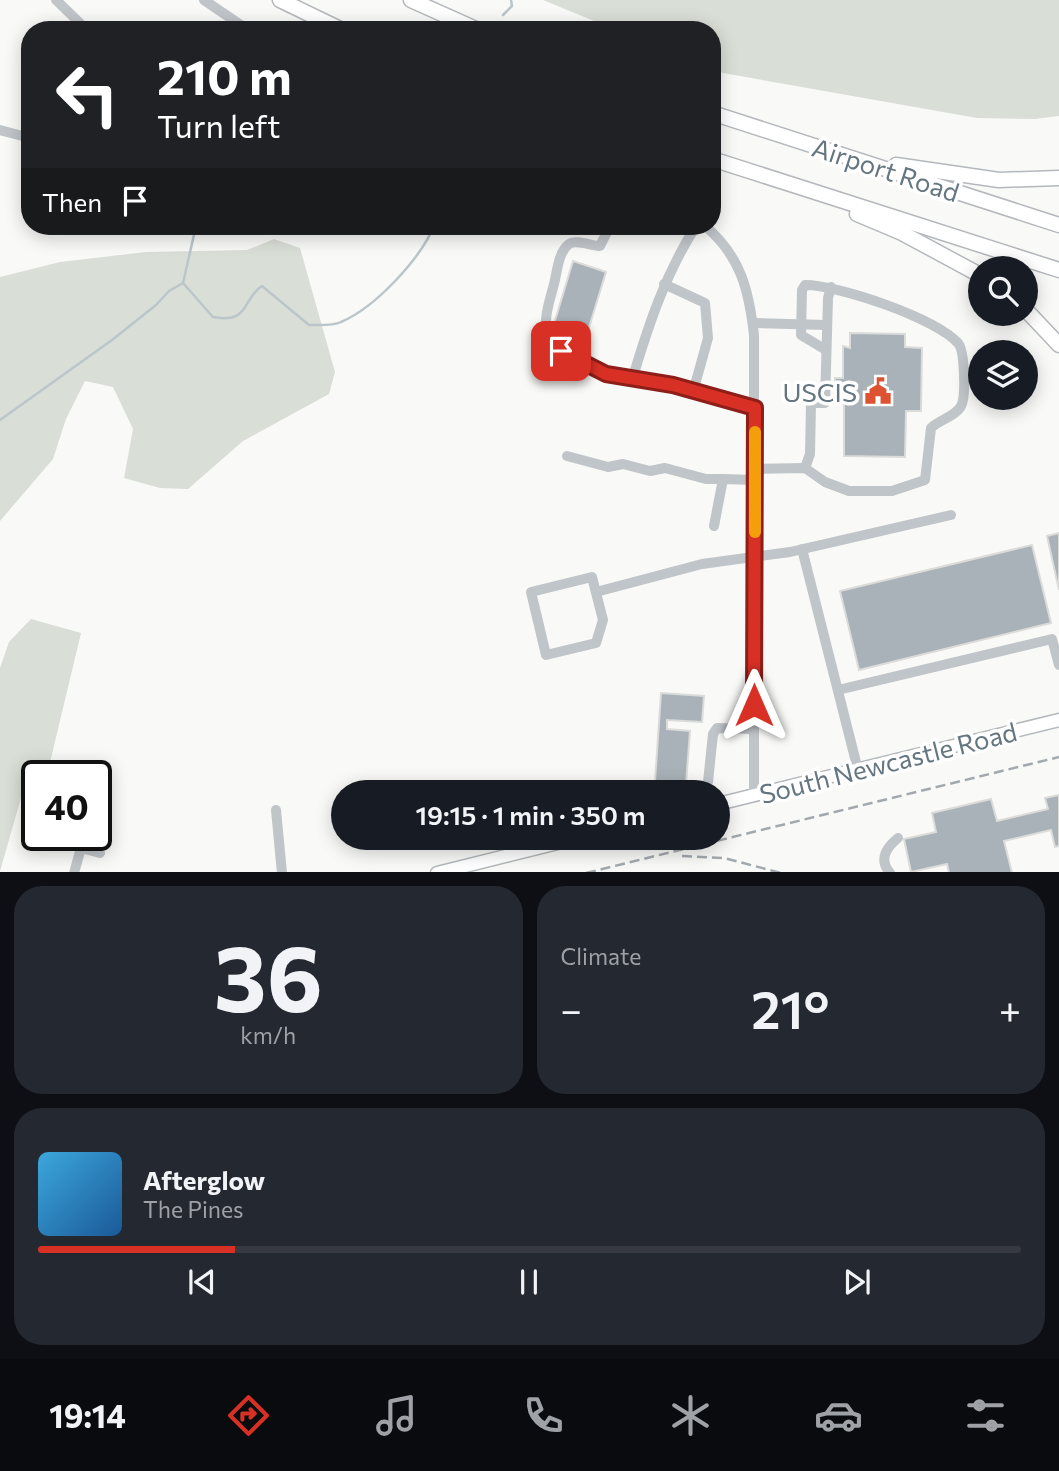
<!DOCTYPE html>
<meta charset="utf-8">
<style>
:root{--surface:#171b24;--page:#242831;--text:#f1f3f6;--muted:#9ea1a6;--line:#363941;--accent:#d93025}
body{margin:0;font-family:Commissioner,sans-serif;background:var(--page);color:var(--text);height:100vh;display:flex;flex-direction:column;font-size:26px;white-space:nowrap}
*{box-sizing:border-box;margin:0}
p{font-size:23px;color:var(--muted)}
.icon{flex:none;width:38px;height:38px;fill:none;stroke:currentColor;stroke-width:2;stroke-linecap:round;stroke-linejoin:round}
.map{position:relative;height:872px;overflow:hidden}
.details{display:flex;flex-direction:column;gap:14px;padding:14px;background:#0d0f14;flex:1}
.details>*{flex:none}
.guide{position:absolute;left:21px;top:21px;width:700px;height:214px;border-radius:28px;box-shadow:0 4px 18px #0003;background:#202124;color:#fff;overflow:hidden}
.tools{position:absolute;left:968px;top:256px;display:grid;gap:14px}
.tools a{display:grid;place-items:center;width:70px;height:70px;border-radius:50%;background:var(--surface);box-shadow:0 4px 18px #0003;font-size:35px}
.speed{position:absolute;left:21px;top:760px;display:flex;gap:14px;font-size:35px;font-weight:700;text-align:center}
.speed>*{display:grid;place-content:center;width:91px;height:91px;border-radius:50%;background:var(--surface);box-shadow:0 4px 18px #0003;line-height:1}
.speed .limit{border:4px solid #111;border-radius:10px;background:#fff;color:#111}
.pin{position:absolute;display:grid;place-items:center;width:60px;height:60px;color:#fff;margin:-30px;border-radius:14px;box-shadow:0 4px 10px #0006}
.me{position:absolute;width:77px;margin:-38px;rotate:0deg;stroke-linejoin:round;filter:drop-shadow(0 0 5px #0008)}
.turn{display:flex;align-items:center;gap:24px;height:147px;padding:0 21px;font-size:32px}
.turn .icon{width:91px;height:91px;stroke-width:2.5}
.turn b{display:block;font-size:49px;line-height:60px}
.then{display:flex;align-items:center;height:66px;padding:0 21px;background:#0003;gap:14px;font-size:26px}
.big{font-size:52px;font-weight:600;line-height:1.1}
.details .tile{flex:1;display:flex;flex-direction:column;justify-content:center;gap:10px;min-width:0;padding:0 24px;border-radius:28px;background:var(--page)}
.details .dial{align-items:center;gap:0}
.dial b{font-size:91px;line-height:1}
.song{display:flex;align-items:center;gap:21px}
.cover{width:84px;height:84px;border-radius:10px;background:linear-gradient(135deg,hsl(200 70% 55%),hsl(210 70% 35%))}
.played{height:7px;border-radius:4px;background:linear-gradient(90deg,var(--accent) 20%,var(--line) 20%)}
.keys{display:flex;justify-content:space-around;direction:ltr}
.heat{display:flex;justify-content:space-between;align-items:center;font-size:38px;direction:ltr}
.details .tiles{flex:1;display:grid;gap:14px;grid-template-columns:1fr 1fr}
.tile:last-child{grid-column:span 2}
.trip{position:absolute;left:331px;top:780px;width:399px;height:70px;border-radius:35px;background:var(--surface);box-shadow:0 4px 18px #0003;font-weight:600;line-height:70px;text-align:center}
.menu{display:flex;height:112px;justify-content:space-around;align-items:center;background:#090b0e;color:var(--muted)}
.menu .icon{width:49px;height:49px}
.menu .current{color:var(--accent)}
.menu b{font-size:32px;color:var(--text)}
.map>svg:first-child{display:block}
.green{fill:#d9ded6}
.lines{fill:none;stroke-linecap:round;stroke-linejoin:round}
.stream{stroke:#bac6ca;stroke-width:2.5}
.building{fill:#a9b2b8;stroke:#dbdbd9;stroke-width:2}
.major-casing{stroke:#b4b9bd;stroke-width:15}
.highway-casing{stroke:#b4b8bc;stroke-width:17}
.minor{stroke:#c0c5c9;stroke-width:10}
.major{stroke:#fff;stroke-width:12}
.highway{stroke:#fff;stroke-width:14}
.rail{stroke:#a2a9ae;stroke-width:2.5;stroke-dasharray:10 5;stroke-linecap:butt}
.route-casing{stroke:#8d1f18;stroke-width:18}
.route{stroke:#d93025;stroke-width:12}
.slow{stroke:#f59e0b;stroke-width:12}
.labels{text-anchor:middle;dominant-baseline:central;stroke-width:7;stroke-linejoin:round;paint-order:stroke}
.street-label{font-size:26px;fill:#657681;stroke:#fff}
.poi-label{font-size:26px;fill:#657681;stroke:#fff;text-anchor:end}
</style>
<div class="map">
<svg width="1059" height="873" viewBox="0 0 1059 873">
<rect width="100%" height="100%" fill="#f9f9f7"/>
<!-- green -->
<g class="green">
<polygon points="543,0 1059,0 1059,116 1035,119 977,118 723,73 712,68 712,30 616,30"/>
<polygon points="274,239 300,248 335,372 329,394 243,441 188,489 160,488 124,478 133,429 113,387 85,381 66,419 53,459 0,521 0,277 60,262 146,252 247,250"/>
<polygon points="31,619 81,633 47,775 37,775 37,793 21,798 0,871 0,668 9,642"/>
</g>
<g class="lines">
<!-- stream -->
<g class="stream">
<polyline points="503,15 512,6 511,0"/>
<path d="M183,283L213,317C251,324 242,298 262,286L309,325C319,325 333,326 341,322C376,307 420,259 434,226"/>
<polyline points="0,420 112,340 156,305 169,291 183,283 196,226"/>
</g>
</g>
<!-- building -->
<g class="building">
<polygon points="573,261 606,272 587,334 554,324"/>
<polygon points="850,333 905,334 905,347 922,348 921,411 906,411 905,457 844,456 844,404 834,404 835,378 843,378 843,346 850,348"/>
<polygon points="1059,533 1059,590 1047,536"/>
<polygon points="1032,545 1051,623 859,670 840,591"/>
<polygon points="661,693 704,696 702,722 667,720 667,729 690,731 686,784 655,781"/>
<polygon points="1059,795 1059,846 1055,847 1051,830 1004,841 1012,873 949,873 947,864 911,872 904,839 936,832 932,813 991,799 997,821 1048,809 1045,798"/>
</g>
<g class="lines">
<defs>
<g id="major">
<polyline points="718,804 1059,720"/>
<polyline points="437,873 578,838"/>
</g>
<g id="highway">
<polyline points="280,0 342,30"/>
<polyline points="411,0 478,30"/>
<polyline points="712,113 1059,225"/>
<polyline points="712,159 1059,270"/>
<polyline points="896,165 999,180 1059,178"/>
<polyline points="857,214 902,233 980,275"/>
<polyline points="1026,310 1059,345"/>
</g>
</defs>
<!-- major casing -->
<use href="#major" class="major-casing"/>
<!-- highway casing -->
<use href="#highway" class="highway-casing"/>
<!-- minor -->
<g class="minor">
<polyline points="56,0 87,30"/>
<polyline points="204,0 248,30"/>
<polyline points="0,130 30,138"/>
<path d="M610,226L600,246C592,246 576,239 569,244C558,252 557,273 554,284C550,300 542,321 548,337C558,361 611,374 633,377"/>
<path d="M696,226C666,273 649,323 633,377L755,408"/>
<path d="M705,226C741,256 749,291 754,335V795"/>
<polyline points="664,284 705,303 708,338 693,392"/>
<polyline points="753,323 826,325"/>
<polyline points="567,456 608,467 623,464 650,471 665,468 706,479 723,479"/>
<polyline points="805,468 810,454 811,403 825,403 828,298 831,287"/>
<path d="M755,469L805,468L825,482L849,491H892L925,480L931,428C939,420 956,416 961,406C966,398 965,351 958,343C935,318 839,285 805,285L802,290L801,335L826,350"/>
<polyline points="714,526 723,479 755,480"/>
<polyline points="802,549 858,770"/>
<polygon points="592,577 603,620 596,643 546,655 531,592"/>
<polyline points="596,592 702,564 790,552 951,515"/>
<polyline points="838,690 1052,639 1059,665"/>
<polyline points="708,782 713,734 717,728 754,729"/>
<polyline points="276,810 282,873"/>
<polyline points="74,873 81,848 100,853"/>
<path d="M890,873C878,859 887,847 898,838"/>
</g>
<!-- major -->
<use href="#major" class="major"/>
<!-- highway -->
<use href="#highway" class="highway"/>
<!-- rail -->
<g class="rail">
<polyline points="682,856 724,858 781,873"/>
<polyline points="586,873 1059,757"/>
</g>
</g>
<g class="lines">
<defs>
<polyline id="route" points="561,351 606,374 673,385 755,408 754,705"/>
</defs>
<!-- route casing -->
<use href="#route" class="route-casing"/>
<!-- route -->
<use href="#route" class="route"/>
<!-- slow -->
<polyline class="slow" points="755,532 755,432"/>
</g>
<!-- icons -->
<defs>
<symbol id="civic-bare" viewBox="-9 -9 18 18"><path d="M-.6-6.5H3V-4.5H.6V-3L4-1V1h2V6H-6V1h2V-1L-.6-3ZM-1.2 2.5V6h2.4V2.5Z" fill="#dd5332" stroke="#fff" stroke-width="2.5" paint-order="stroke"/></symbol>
</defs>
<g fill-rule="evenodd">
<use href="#civic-bare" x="859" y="372" width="38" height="38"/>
</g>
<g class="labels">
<!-- street labels -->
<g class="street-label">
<text transform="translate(886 169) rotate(18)">Airport Road</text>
<text transform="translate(888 762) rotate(-14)">South Newcastle Road</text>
</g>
<!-- poi labels -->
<g class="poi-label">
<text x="857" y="391">USCIS</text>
</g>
</g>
</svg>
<div class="tools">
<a><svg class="icon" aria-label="search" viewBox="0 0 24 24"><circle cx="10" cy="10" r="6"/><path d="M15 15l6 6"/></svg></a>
<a><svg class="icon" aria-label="layers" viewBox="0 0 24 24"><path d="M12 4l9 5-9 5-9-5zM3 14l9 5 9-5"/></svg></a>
</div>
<div class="speed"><div class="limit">40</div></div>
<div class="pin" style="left:561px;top:351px;background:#d93025"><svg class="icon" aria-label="arrive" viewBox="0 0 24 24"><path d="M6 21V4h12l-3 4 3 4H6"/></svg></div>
<svg class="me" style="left:754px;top:705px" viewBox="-20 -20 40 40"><path d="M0-17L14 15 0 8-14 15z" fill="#d93025" stroke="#fff" stroke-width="4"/></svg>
<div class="trip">19:15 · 1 min · 350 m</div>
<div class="guide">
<div class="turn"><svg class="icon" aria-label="left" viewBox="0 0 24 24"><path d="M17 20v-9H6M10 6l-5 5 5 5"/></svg><div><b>210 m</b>Turn left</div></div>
<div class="then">Then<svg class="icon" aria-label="arrive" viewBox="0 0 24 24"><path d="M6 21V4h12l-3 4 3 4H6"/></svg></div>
</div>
</div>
<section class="details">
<div class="tiles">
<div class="tile dial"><b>36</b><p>km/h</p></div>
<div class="tile"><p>Climate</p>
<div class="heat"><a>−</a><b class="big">21°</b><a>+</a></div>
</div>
<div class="tile">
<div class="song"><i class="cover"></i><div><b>Afterglow</b><p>The Pines</p></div></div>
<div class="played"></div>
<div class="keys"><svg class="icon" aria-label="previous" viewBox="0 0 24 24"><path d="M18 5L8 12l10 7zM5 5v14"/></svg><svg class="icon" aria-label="pause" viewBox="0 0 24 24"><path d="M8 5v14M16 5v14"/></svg><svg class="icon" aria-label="next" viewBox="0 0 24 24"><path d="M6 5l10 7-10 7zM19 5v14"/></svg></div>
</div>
</div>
</section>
<nav class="menu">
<b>19:14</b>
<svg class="icon current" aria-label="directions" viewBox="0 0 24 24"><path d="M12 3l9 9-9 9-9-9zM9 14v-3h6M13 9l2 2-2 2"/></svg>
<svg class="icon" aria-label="music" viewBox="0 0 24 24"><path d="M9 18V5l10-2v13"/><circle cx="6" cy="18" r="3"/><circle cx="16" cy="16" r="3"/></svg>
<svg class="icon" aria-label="phone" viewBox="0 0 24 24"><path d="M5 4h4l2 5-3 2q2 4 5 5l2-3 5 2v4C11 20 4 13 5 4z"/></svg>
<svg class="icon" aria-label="climate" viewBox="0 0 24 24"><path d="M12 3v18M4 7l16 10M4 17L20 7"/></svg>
<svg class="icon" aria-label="car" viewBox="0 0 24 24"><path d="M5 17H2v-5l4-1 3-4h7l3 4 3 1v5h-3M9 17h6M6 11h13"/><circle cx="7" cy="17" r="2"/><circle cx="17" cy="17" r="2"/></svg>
<svg class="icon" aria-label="filters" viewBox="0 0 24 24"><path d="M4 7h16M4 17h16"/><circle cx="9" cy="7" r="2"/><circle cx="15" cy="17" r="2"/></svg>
</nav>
